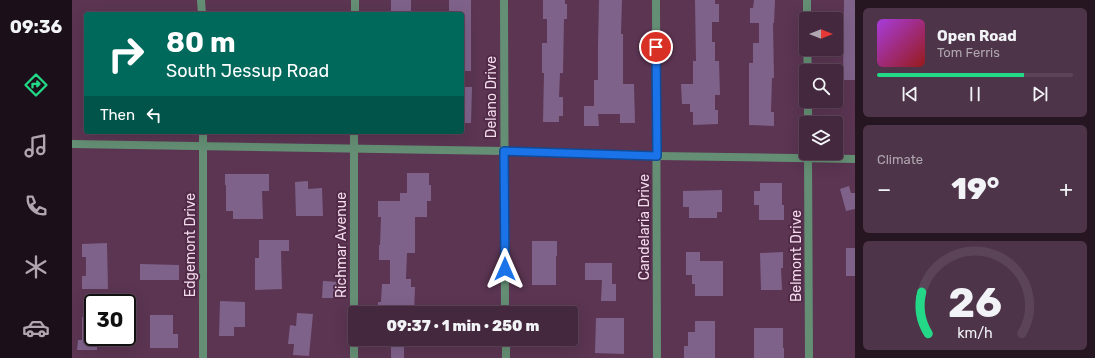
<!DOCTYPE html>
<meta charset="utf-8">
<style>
:root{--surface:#44283e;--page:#4e3449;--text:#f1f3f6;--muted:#afa6b0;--line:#5c4458;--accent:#23d886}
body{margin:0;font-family:Rubik,sans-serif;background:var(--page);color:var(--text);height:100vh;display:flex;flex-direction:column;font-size:15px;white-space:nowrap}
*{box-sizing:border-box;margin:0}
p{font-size:13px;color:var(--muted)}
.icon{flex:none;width:22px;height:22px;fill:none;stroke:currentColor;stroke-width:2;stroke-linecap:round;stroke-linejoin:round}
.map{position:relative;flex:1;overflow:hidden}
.drawer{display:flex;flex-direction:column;gap:8px;padding:8px;background:#251622;width:240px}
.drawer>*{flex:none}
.banner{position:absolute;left:12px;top:12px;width:380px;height:122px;border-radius:4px;box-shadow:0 4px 16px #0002,0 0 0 1px var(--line);background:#00695c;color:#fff;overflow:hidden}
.needle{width:26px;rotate:90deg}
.fabs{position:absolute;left:727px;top:12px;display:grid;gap:8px}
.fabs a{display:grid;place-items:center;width:44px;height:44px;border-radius:4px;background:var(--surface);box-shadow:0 4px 16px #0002,0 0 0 1px var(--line);font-size:20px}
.speed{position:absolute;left:12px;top:294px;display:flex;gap:8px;font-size:20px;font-weight:700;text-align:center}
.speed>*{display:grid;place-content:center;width:52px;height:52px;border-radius:50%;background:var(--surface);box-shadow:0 4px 16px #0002,0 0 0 1px var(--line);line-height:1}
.speed .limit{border:2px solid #111;border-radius:6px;background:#fff;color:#111}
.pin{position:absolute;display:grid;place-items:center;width:34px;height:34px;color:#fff;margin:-17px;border:2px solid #fff;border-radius:50%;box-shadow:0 1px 4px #0007}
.me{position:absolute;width:44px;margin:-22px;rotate:0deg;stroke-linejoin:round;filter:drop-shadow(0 0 3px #0008)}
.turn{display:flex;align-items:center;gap:14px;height:84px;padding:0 16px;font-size:18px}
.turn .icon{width:52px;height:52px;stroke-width:2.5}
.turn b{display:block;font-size:28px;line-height:34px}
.then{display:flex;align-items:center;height:38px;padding:0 16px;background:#0003;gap:8px;font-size:15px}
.big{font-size:30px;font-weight:800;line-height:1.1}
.drawer .tile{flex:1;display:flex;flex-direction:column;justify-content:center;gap:6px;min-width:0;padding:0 14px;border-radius:6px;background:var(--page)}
.drawer .dial{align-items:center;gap:0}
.dial svg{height:104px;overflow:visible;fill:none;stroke:var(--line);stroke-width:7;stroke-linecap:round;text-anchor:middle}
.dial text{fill:var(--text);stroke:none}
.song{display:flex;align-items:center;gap:12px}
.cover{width:48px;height:48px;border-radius:6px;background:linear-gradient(135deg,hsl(280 70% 55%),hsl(0 70% 35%))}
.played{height:4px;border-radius:2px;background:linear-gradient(90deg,var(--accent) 75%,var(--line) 75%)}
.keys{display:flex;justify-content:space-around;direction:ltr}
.heat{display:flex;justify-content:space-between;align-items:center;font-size:22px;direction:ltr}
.trip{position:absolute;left:276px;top:306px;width:230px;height:40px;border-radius:4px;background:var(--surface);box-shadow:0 4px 16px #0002,0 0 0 1px var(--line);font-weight:800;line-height:40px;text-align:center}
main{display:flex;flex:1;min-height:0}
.tab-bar{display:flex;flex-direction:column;width:72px;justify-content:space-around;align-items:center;background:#1b1019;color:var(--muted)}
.tab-bar .icon{width:28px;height:28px}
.tab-bar .on{color:var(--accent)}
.tab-bar b{font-size:18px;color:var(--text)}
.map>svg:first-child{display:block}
.building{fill:#7f628a}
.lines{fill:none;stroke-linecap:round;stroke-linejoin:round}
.street{stroke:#648f74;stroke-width:8}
.route-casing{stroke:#114b97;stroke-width:10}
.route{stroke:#1a73e8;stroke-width:7}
.labels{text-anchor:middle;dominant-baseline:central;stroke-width:4;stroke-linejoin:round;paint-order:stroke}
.street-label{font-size:14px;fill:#f3dbec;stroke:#502a47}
</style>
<main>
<nav class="tab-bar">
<b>09:36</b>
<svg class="icon on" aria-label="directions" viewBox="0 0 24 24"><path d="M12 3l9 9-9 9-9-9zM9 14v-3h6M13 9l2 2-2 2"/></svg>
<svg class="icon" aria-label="music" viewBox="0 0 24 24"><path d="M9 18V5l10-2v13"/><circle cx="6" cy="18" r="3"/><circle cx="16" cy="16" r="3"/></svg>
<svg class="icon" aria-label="phone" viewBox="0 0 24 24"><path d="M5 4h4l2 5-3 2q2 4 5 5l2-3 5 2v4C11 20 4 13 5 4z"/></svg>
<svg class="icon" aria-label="climate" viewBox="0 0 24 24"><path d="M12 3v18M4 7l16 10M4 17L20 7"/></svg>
<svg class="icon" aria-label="car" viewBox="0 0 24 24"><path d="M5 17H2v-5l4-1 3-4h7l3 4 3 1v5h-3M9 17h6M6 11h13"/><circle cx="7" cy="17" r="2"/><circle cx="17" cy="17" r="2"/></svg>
</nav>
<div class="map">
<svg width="783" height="358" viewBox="0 0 783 358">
<rect width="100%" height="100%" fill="#5b3552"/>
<!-- building -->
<g class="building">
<rect x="319" y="0" width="20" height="14"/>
<polygon points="377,0 399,0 399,71 390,71 390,14 377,14"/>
<polygon points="471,0 493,0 493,4 495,4 495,19 492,19 491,73 488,73 487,97 491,97 491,116 487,116 487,122 471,122 472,73 470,73 470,43 475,43 475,19 471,19"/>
<polygon points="527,0 550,0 549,34 551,34 551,84 562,84 563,123 548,123 548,114 526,114 527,126 512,126 512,106 522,106 522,80 526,80 526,46"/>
<polygon points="623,0 643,0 643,4 647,4 647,22 640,22 640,42 643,42 643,61 647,61 648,95 643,95 643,110 646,110 646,124 621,125 621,112 618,112 618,104 610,104 609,84 621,84 621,61 624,61"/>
<polygon points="682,0 703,0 702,23 701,23 702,78 700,78 699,112 702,112 702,126 677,125 677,63 681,63 681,43 687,43 687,23 678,23 678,8 681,8"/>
<polygon points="772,0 783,0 783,80 771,80"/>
<polygon points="390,87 400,87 399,123 390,123"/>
<polygon points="335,173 357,173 357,185 359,185 359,201 355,201 355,217 343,217 343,253 335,253 334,279 339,279 339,287 343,287 342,313 306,313 306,302 309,302 310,284 318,284 318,260 307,260 307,245 308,245 309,217 306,217 306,201 328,201 328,193 335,193"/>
<polygon points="153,174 197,174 197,191 190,191 191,219 161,219 161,211 154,211 154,185 153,185"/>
<polygon points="236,181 236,189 250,188 251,216 224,216 223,182"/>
<polygon points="688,183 710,183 710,205 712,205 712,220 687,220 687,205 682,205 682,191 688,191"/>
<polygon points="777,186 779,193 783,193 783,209 774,211 768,189"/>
<polygon points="650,190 650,212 645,212 645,218 617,218 617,207 611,207 611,191"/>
<polygon points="187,240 217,240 217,251 209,251 210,289 183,290 183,258 187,258"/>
<polygon points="460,241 485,241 485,256 484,256 484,285 460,285"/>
<polygon points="35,243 36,289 10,289 10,276 14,276 14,257 10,257 10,244"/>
<rect x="774" y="248" width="9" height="28"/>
<polygon points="614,252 628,252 628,261 651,261 651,296 623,296 623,284 620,284 620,275 614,275"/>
<polygon points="711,252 711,268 709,268 710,290 689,290 688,253"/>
<polygon points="513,263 540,263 540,284 544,284 544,301 529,301 530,280 513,280"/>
<polygon points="68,264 107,265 107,280 68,280"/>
<polygon points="251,281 267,282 267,298 250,298"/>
<polygon points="148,301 173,302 173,327 162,327 162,336 147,336"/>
<polygon points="12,309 21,309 21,337 25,337 25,350 5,350 6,340 10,340 10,317 12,317"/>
<polygon points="225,313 241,314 237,356 221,355 222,344 216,344 218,325 224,326"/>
<polygon points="78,315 101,315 101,334 106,334 106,348 78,348"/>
<polygon points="524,318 552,318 552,354 523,353"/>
<polygon points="623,321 643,321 643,358 612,358 612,346 616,346 616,332 623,332"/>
<polygon points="682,328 711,328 711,348 712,348 712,358 682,358"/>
<rect x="319" y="347" width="13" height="11"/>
</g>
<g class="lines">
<!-- street -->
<g class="street">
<polyline points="129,0 130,14"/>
<polyline points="432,0 433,313"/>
<polyline points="584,0 585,358"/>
<polyline points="735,0 735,19"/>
<polyline points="283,14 283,0"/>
<polyline points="735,49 736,71"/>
<polyline points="736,101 736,123"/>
<polyline points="0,144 432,151 585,156 783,159"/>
<polyline points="736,154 737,358"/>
<polyline points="434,339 434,358"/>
<polyline points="131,358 131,132"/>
<polyline points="282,358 282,132"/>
</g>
</g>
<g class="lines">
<defs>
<polyline id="route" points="433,269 432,151 585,156 584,47"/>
</defs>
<!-- route casing -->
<use href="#route" class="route-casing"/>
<!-- route -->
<use href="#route" class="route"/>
</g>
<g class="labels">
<!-- street labels -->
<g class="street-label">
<text transform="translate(419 97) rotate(-90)">Delano Drive</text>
<text transform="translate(572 227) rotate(-90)">Candelaria Drive</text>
<text transform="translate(118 245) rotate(-90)">Edgemont Drive</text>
<text transform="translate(269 245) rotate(-90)">Richmar Avenue</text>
<text transform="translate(724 256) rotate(-90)">Belmont Drive</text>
</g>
</g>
</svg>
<div class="fabs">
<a><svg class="needle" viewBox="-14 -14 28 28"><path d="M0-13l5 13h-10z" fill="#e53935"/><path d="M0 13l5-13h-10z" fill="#afa6b0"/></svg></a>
<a><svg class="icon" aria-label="search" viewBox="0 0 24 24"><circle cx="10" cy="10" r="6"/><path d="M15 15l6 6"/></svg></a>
<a><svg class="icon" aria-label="layers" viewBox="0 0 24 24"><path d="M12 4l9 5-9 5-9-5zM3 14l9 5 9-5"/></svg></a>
</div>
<div class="speed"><div class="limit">30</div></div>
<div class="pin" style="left:584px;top:47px;background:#d93025"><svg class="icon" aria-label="arrive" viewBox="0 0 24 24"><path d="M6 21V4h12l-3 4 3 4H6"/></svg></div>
<svg class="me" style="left:433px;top:269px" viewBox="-20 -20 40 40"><path d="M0-17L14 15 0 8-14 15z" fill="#1a73e8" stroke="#fff" stroke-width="4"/></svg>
<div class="trip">09:37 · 1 min · 250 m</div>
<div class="banner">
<div class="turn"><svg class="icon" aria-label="right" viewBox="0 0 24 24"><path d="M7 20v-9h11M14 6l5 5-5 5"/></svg><div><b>80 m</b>South Jessup Road</div></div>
<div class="then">Then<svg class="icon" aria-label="left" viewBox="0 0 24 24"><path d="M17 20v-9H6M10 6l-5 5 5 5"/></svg></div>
</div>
</div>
<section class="drawer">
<div class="tile">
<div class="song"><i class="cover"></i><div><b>Open Road</b><p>Tom Ferris</p></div></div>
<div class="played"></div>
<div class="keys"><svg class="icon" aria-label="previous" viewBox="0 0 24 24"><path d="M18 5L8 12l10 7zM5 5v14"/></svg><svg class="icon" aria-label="pause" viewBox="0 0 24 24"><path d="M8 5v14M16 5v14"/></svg><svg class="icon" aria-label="next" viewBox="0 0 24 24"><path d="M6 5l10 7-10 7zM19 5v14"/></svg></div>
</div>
<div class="tile"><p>Climate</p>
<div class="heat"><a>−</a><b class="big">19°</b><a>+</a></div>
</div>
<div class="tile dial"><svg viewBox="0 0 100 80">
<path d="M14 69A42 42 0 1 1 86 69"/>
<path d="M14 69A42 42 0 0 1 9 37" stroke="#23d886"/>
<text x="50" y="56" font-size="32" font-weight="700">26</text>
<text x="50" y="72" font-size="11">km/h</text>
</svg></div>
</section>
</main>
